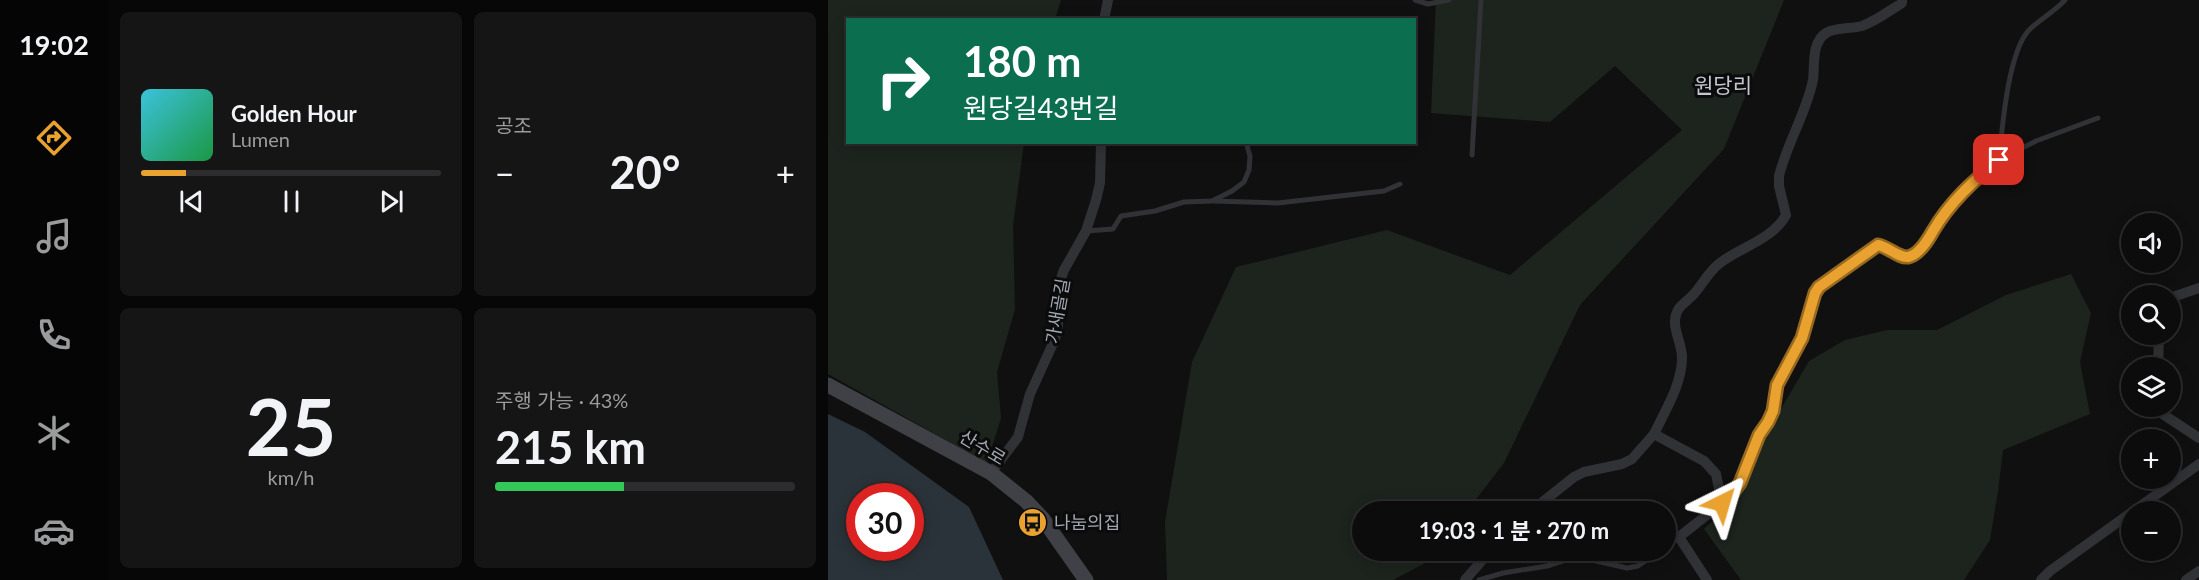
<!DOCTYPE html>
<html lang="ko">
<meta charset="utf-8">
<style>
:root{--surface:#0c0c0d;--page:#151516;--text:#f1f3f6;--muted:#9a9b9d;--line:#2c2c2e;--accent:#e9a230}
body{margin:0;font-family:Lato,"Noto Sans KR",sans-serif;background:var(--page);color:var(--text);height:100vh;display:flex;flex-direction:column;font-size:22px;white-space:nowrap}
*{box-sizing:border-box;margin:0}
p{font-size:20px;color:var(--muted)}
.icon{flex:none;width:33px;height:33px;fill:none;stroke:currentColor;stroke-width:2;stroke-linecap:round;stroke-linejoin:round}
.map{position:relative;flex:1;overflow:hidden}
.panel{display:flex;flex-direction:column;gap:12px;padding:12px;background:#070707;width:720px}
.panel>*{flex:none}
.top-card{position:absolute;left:18px;top:18px;width:570px;height:126px;border-radius:0px;box-shadow:0 3px 15px #0003,0 0 0 2px var(--line);background:#0b6e4f;color:#fff;overflow:hidden}
.tools{position:absolute;left:1293px;top:213px;display:grid;gap:12px}
.tools a{display:grid;place-items:center;width:60px;height:60px;border-radius:50%;background:var(--surface);box-shadow:0 3px 15px #0003,0 0 0 2px var(--line);font-size:30px}
.speed{position:absolute;left:18px;top:483px;display:flex;gap:12px;font-size:30px;font-weight:700;text-align:center}
.speed>*{display:grid;place-content:center;width:78px;height:78px;border-radius:50%;background:var(--surface);box-shadow:0 3px 15px #0003,0 0 0 2px var(--line);line-height:1}
.speed .limit{border:9px solid #d22;background:#fff;color:#111}
.pin{position:absolute;display:grid;place-items:center;width:51px;height:51px;color:#fff;margin:-26px;border-radius:12px;box-shadow:0 3px 9px #0006}
.me{position:absolute;width:66px;margin:-33px;rotate:40deg;stroke-linejoin:round;filter:drop-shadow(0 0 4px #0008)}
.turn{display:flex;align-items:center;gap:21px;height:126px;padding:0 18px;font-size:27px}
.turn .icon{width:78px;height:78px;stroke-width:2.5}
.turn b{display:block;font-size:42px;line-height:51px}
.big{font-size:45px;font-weight:700;line-height:1.1}
.panel .tile{flex:1;display:flex;flex-direction:column;justify-content:center;gap:9px;min-width:0;padding:0 21px;border-radius:9px;background:var(--page)}
.panel .dial{align-items:center;gap:0}
.dial b{font-size:78px;line-height:1}
.song{display:flex;align-items:center;gap:18px}
.cover{width:72px;height:72px;border-radius:9px;background:linear-gradient(135deg,hsl(190 70% 55%),hsl(140 70% 35%))}
.played{height:6px;border-radius:3px;background:linear-gradient(90deg,var(--accent) 15%,var(--line) 15%)}
.keys{display:flex;justify-content:space-around;direction:ltr}
.heat{display:flex;justify-content:space-between;align-items:center;font-size:33px;direction:ltr}
.charge{height:9px;border-radius:4px;background:linear-gradient(90deg,#34c759 43%,var(--line) 0)}
.panel .tiles{flex:1;display:grid;gap:12px;grid-template-columns:repeat(2,1fr)}
.trip{position:absolute;left:524px;top:501px;width:324px;height:60px;border-radius:30px;background:var(--surface);box-shadow:0 3px 15px #0003,0 0 0 2px var(--line);font-weight:700;line-height:60px;text-align:center}
main{display:flex;flex:1;min-height:0}
.tabs{display:flex;flex-direction:column;width:108px;justify-content:space-around;align-items:center;background:#050505;color:var(--muted)}
.tabs .icon{width:42px;height:42px}
.tabs .selected{color:var(--accent)}
.tabs b{font-size:27px;color:var(--text)}
.map>svg:first-child{display:block}
.green{fill:#1c241d}
.water{fill:#2a3339;fill-rule:evenodd}
.lines{fill:none;stroke-linecap:round;stroke-linejoin:round}
.lane{stroke:#313236;stroke-width:5}
.street{stroke:#313236;stroke-width:10}
.secondary{stroke:#3f4146;stroke-width:15}
.route-casing{stroke:#97691f;stroke-width:15}
.route{stroke:#e9a230;stroke-width:10}
.labels{text-anchor:middle;dominant-baseline:central;stroke-width:6;stroke-linejoin:round;paint-order:stroke}
.street-label{font-size:18px;fill:#a1a7b1;stroke:#0b0b0c}
.poi-label{font-size:18px;fill:#a1a7b1;stroke:#0b0b0c;text-anchor:start}
.quarter-label{font-size:21px;fill:#c2c6ce;stroke:#0b0b0c}
</style>
<main>
<nav class="tabs">
<b>19:02</b>
<svg class="icon selected" aria-label="directions" viewBox="0 0 24 24"><path d="M12 3l9 9-9 9-9-9zM9 14v-3h6M13 9l2 2-2 2"/></svg>
<svg class="icon" aria-label="music" viewBox="0 0 24 24"><path d="M9 18V5l10-2v13"/><circle cx="6" cy="18" r="3"/><circle cx="16" cy="16" r="3"/></svg>
<svg class="icon" aria-label="phone" viewBox="0 0 24 24"><path d="M5 4h4l2 5-3 2q2 4 5 5l2-3 5 2v4C11 20 4 13 5 4z"/></svg>
<svg class="icon" aria-label="climate" viewBox="0 0 24 24"><path d="M12 3v18M4 7l16 10M4 17L20 7"/></svg>
<svg class="icon" aria-label="car" viewBox="0 0 24 24"><path d="M5 17H2v-5l4-1 3-4h7l3 4 3 1v5h-3M9 17h6M6 11h13"/><circle cx="7" cy="17" r="2"/><circle cx="17" cy="17" r="2"/></svg>
</nav>
<section class="panel">
<div class="tiles">
<div class="tile">
<div class="song"><i class="cover"></i><div><b>Golden Hour</b><p>Lumen</p></div></div>
<div class="played"></div>
<div class="keys"><svg class="icon" aria-label="previous" viewBox="0 0 24 24"><path d="M18 5L8 12l10 7zM5 5v14"/></svg><svg class="icon" aria-label="pause" viewBox="0 0 24 24"><path d="M8 5v14M16 5v14"/></svg><svg class="icon" aria-label="next" viewBox="0 0 24 24"><path d="M6 5l10 7-10 7zM19 5v14"/></svg></div>
</div>
<div class="tile"><p>공조</p>
<div class="heat"><a>−</a><b class="big">20°</b><a>+</a></div>
</div>
<div class="tile dial"><b>25</b><p>km/h</p></div>
<div class="tile"><p>주행 가능 · 43%</p><b class="big">215 km</b><div class="charge"></div></div>
</div>
</section>
<div class="map">
<svg width="1371" height="580" viewBox="0 0 1371 580">
<rect width="100%" height="100%" fill="#101011"/>
<!-- green -->
<g class="green">
<polygon points="0,0 233,0 227,19 20,20 20,142 196,143 185,226 187,309 169,372 173,418 159,463 0,374"/>
<polygon points="608,0 956,0 896,149 752,305 676,463 639,511 534,512 534,550 609,551 603,560 565,580 339,580 337,522 364,362 408,267 559,230 682,275 854,130 787,66 722,122 603,113"/>
<polygon points="1243,274 1263,313 1252,362 1262,414 1175,450 1170,491 1162,540 1136,580 913,580 876,529 910,497 936,438 981,361 1017,340 1059,330 1109,330 1178,295"/>
</g>
<!-- water -->
<path class="water" d="M0,414L37,432L141,507L175,580H0ZM32,496H82V548H32Z"/>
<g class="lines">
<!-- lane -->
<g class="lane">
<polyline points="587,0 600,4 621,0"/>
<polyline points="644,155 653,0"/>
<path d="M1171,160C1174,129 1180,52 1201,30C1212,19 1226,12 1237,0"/>
<polyline points="1171,160 1208,141 1270,118"/>
<polyline points="386,201 450,203 556,191 572,184"/>
<polyline points="258,231 285,229 293,216 327,211 356,202 384,201 404,191 416,182 421,170 422,156 418,142"/>
<polyline points="837,548 851,537"/>
<polyline points="651,580 675,573 719,566 744,558 755,558 799,568 810,566 833,550"/>
</g>
<!-- street -->
<g class="street">
<polyline points="276,20 280,0"/>
<polyline points="1342,298 1371,288"/>
<polyline points="1330,368 1331,334"/>
<polyline points="1331,406 1336,415 1371,438"/>
<path d="M826,434C837,411 855,382 854,356C853,339 840,323 852,307C856,303 861,299 865,295C875,284 880,272 892,263C913,247 945,239 958,215L951,186V176C959,143 978,114 985,80C987,65 983,43 998,33C1007,27 1023,29 1034,26C1048,21 1061,11 1074,3V0"/>
<polyline points="163,473 190,437 202,394 227,339 230,326 231,284 236,270 258,231 268,200 272,183 273,142"/>
<path d="M894,503L904,494L912,483L931,435L941,422L945,411L949,385L974,338L987,293L991,287L1051,245C1060,247 1071,258 1080,257C1091,255 1100,240 1105,231C1122,202 1145,181 1171,160"/>
<polyline points="702,512 746,477 756,472 794,464 804,459 826,434 876,461 888,474 894,503 851,537 879,580"/>
<polyline points="1304,512 1371,464"/>
<polyline points="637,580 663,550"/>
<polyline points="1213,580 1222,571 1304,512"/>
<polyline points="1358,580 1371,571"/>
</g>
<!-- secondary -->
<polyline class="secondary" points="0,385 163,473 198,501 215,519 258,580"/>
</g>
<g class="lines">
<defs>
<path id="route" d="M894,503L904,494L912,483L931,435L940,422L945,411L949,385L974,338L987,293L991,287L1050,245C1060,247 1071,258 1080,257C1091,255 1100,240 1105,231C1122,202 1145,181 1171,160"/>
</defs>
<!-- route casing -->
<use href="#route" class="route-casing"/>
<!-- route -->
<use href="#route" class="route"/>
</g>
<!-- icons -->
<defs>
<symbol id="bus-disc" viewBox="-11 -11 22 22"><circle r="9.5" fill="#e9a230" stroke="#0b0b0c"/><path d="M-5-6H5V4H4V6H2V4H-2V6H-4V4H-5ZM-3.5-4V0h7V-4ZM-3.5 1.2v1.5H-2V1.2ZM2 1.2v1.5H3.5V1.2Z" fill="#111"/></symbol>
</defs>
<g fill-rule="evenodd">
<use href="#bus-disc" x="188" y="506" width="33" height="33"/>
</g>
<g class="labels">
<!-- street labels -->
<g class="street-label">
<text transform="translate(229 311) rotate(-80)">가새골길</text>
<text transform="translate(155 447) rotate(31)">산수로</text>
</g>
<!-- poi labels -->
<g class="poi-label">
<text x="226" y="522">나눔의집</text>
</g>
<!-- quarter labels -->
<g class="quarter-label">
<text x="895" y="84">원당리</text>
</g>
</g>
</svg>
<div class="tools">
<a><svg class="icon" aria-label="sound" viewBox="0 0 24 24"><path d="M4 9h4l5-4v14l-5-4H4zM17 9q2 3 0 6"/></svg></a>
<a><svg class="icon" aria-label="search" viewBox="0 0 24 24"><circle cx="10" cy="10" r="6"/><path d="M15 15l6 6"/></svg></a>
<a><svg class="icon" aria-label="layers" viewBox="0 0 24 24"><path d="M12 4l9 5-9 5-9-5zM3 14l9 5 9-5"/></svg></a>
<a>+</a>
<a>−</a>
</div>
<div class="speed"><div class="limit">30</div></div>
<div class="pin" style="left:1171px;top:160px;background:#d93025"><svg class="icon" aria-label="arrive" viewBox="0 0 24 24"><path d="M6 21V4h12l-3 4 3 4H6"/></svg></div>
<svg class="me" style="left:894px;top:503px" viewBox="-20 -20 40 40"><path d="M0-17L14 15 0 8-14 15z" fill="#e9a230" stroke="#fff" stroke-width="4"/></svg>
<div class="trip">19:03 · 1 분 · 270 m</div>
<div class="top-card">
<div class="turn"><svg class="icon" aria-label="right" viewBox="0 0 24 24"><path d="M7 20v-9h11M14 6l5 5-5 5"/></svg><div><b>180 m</b>원당길43번길</div></div>
</div>
</div>
</main>
